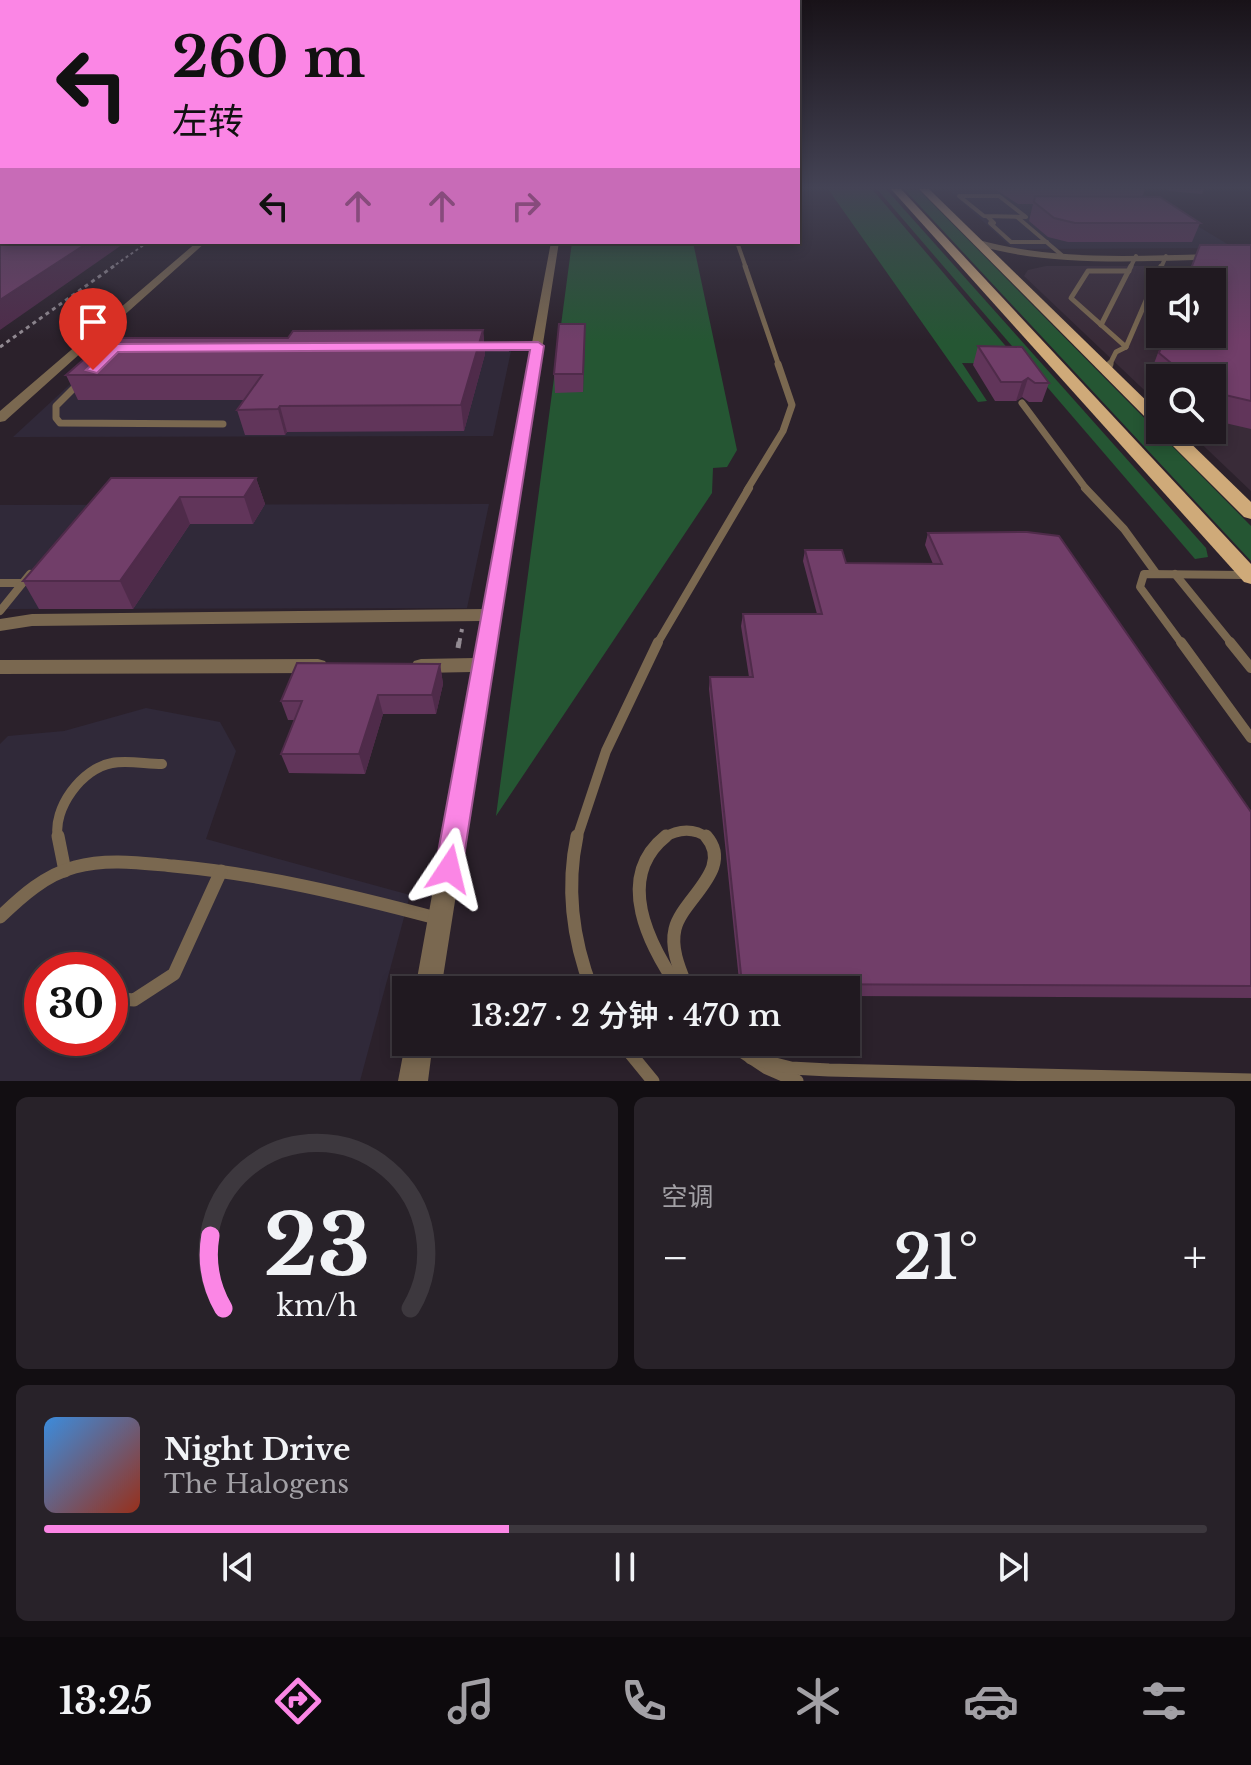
<!DOCTYPE html>
<html lang="zh">
<meta charset="utf-8">
<style>
:root{--surface:#201920;--page:#282229;--text:#f1f3f6;--muted:#a2a0a5;--line:#3d383e;--accent:#fb86e5}
body{margin:0;font-family:"Libre Baskerville","Noto Sans SC",serif;background:var(--page);color:var(--text);height:100vh;display:flex;flex-direction:column;font-size:30px;white-space:nowrap}
*{box-sizing:border-box;margin:0}
p{font-size:26px;color:var(--muted)}
.icon{flex:none;width:44px;height:44px;fill:none;stroke:currentColor;stroke-width:2;stroke-linecap:round;stroke-linejoin:round}
.map{position:relative;height:1081px;overflow:hidden}
.sheet{display:flex;flex-direction:column;gap:16px;padding:16px;background:#120e12;flex:1}
.sheet>*{flex:none}
.hud{position:absolute;left:0px;top:0px;width:800px;height:244px;box-shadow:0 4px 12px #0003,0 0 0 2px var(--line);background:#fb86e5;color:#111;overflow:hidden}
.controls{position:absolute;left:1146px;top:268px;display:grid;gap:16px}
.controls a{display:grid;place-items:center;width:80px;height:80px;border-radius:0px;background:var(--surface);box-shadow:0 4px 12px #0003,0 0 0 2px var(--line);font-size:40px}
.speed{position:absolute;left:24px;top:952px;display:flex;gap:16px;font-size:40px;font-weight:700;text-align:center}
.speed>*{display:grid;place-content:center;width:104px;height:104px;border-radius:50%;background:var(--surface);box-shadow:0 4px 12px #0003,0 0 0 2px var(--line);line-height:1}
.speed .limit{border:12px solid #d22;background:#fff;color:#111}
.pin{position:absolute;display:grid;place-items:center;width:68px;height:68px;color:#fff;margin:-82px -34px;border-radius:50% 50% 50% 0;rotate:-45deg;box-shadow:0 0 8px #0007}
.pin .icon{rotate:45deg}
.me{position:absolute;width:88px;margin:-44px;rotate:10deg;stroke-linejoin:round;filter:drop-shadow(0 0 6px #0008)}
.turn{display:flex;align-items:center;gap:28px;height:168px;padding:0 40px;font-size:36px}
.turn .icon{width:104px;height:104px;stroke-width:2.5}
.turn b{display:block;font-size:56px;line-height:68px}
.lanes{display:flex;align-items:center;height:76px;padding:0 40px;background:#0003;justify-content:center;gap:40px;direction:ltr}
.lanes .off{opacity:.35}
.big{font-size:60px;font-weight:600;line-height:1.1}
.sheet .card{flex:1;display:flex;flex-direction:column;justify-content:center;gap:12px;min-width:0;padding:0 28px;border-radius:12px;background:var(--page)}
.sheet .dial{align-items:center;gap:0}
.dial svg{height:208px;overflow:visible;fill:none;stroke:var(--line);stroke-width:7;stroke-linecap:round;text-anchor:middle}
.dial text{fill:var(--text);stroke:none}
.song{display:flex;align-items:center;gap:24px}
.cover{width:96px;height:96px;border-radius:12px;background:linear-gradient(135deg,hsl(210 70% 55%),hsl(10 70% 35%))}
.played{height:8px;border-radius:4px;background:linear-gradient(90deg,var(--accent) 40%,var(--line) 40%)}
.keys{display:flex;justify-content:space-around;direction:ltr}
.heat{display:flex;justify-content:space-between;align-items:center;font-size:44px;direction:ltr}
.sheet .tiles{flex:1;display:grid;gap:16px;grid-template-columns:1fr 1fr}
.card:last-child{grid-column:span 2}
.trip{position:absolute;left:392px;top:976px;width:468px;height:80px;border-radius:0px;background:var(--surface);box-shadow:0 4px 12px #0003,0 0 0 2px var(--line);font-weight:600;line-height:80px;text-align:center}
.tabs{display:flex;height:128px;justify-content:space-around;align-items:center;background:#0d0a0d;color:var(--muted)}
.tabs .icon{width:56px;height:56px}
.tabs .active{color:var(--accent)}
.tabs b{font-size:36px;color:var(--text)}
.map>svg:first-child{display:block}
.commercial{fill:#392b38;fill-rule:evenodd}
.industrial{fill:#302939;fill-rule:evenodd}
.green{fill:#255633}
.lines{fill:none;stroke-linecap:round;stroke-linejoin:round}
.path-far3{stroke:#938b93;stroke-width:2;stroke-dasharray:3 3;stroke-linecap:butt}
.path-far2{stroke:#938b93;stroke-width:3;stroke-dasharray:4 4;stroke-linecap:butt}
.path-far1{stroke:#938b93;stroke-width:4;stroke-dasharray:6 6;stroke-linecap:butt}
.path{stroke:#938b93;stroke-width:5;stroke-dasharray:8 8;stroke-linecap:butt}
.lane-far5{stroke:#7a6850;stroke-width:4}
.lane-far4{stroke:#7a6850;stroke-width:5}
.lane-far3{stroke:#7a6850;stroke-width:7}
.lane-far2{stroke:#7a6850;stroke-width:8}
.lane-far1{stroke:#7a6850;stroke-width:10}
.lane{stroke:#7a6850;stroke-width:13}
.street{fill:#7a6850;fill-rule:evenodd}
.primary{fill:#cfaa79;fill-rule:evenodd}
.wall{fill:#61355a}
.shaded-wall{fill:#4f2b4a}
.building{fill:#713e69;stroke:#4f2b4a;stroke-width:2}
.route{fill:#fb86e5;stroke:#a35795;stroke-width:2}
</style>
<div class="map">
<svg width="1251" height="1081" viewBox="0 0 1251 1081">
<rect width="100%" height="100%" fill="#2b212b"/>
<!-- commercial -->
<path class="commercial" d="M1046,266H1251V491L1187,430H1212V378H1160V405L1024,276L1028,270ZM1160,282H1212V334H1160Z"/>
<!-- industrial -->
<g class="industrial">
<polygon points="948,189 1136,189 1234,248 1013,249"/>
<polygon points="511,351 493,436 13,437 105,352"/>
<polygon points="489,504 467,608 0,609 0,505"/>
<path d="M146,708L220,722L236,751L206,839L410,895L360,1081H0V744L8,736L64,731ZM42,970H110V1038H42Z"/>
</g>
<!-- green -->
<g class="green">
<polygon points="828,189 872,189 1021,364 962,363 987,401 978,402"/>
<polygon points="877,189 886,189 1206,548 1208,557 1195,559"/>
<polygon points="905,190 919,190 1251,526 1251,561"/>
<polygon points="572,242 693,242 737,450 727,467 713,468 712,493 496,816"/>
</g>
<g class="lines">
<!-- path-far3 -->
<polyline class="path-far3" points="111,268 148,242"/>
<!-- path-far2 -->
<polyline class="path-far2" points="0,347 114,266"/>
<!-- path-far1 -->
<polyline class="path-far1" points="459,644 462,629"/>
<!-- path -->
<polyline class="path" points="458,648 459,642"/>
<!-- lane-far5 -->
<g class="lane-far5">
<polygon points="959,196 999,196 1026,217 984,216"/>
<polyline points="988,217 994,223 990,223 1011,242 1047,242"/>
<polyline points="1017,217 1064,257"/>
<polyline points="737,242 746,268"/>
<polyline points="1130,268 1136,256"/>
<polyline points="1161,268 1166,256"/>
</g>
<!-- lane-far4 -->
<g class="lane-far4">
<polyline points="745,266 779,366"/>
<polyline points="1101,325 1131,266"/>
<polyline points="1126,347 1071,298 1088,271 1129,271"/>
<polyline points="1109,366 1116,352 1126,347 1161,266"/>
</g>
<!-- lane-far3 -->
<g class="lane-far3">
<polyline points="1107,371 1110,364"/>
<polyline points="80,382 56,406 56,418 60,423 223,424"/>
<polyline points="1022,403 1087,490"/>
<polyline points="747,490 783,431 792,405 778,364"/>
</g>
<!-- lane-far2 -->
<g class="lane-far2">
<polyline points="1085,488 1124,529 1156,573"/>
<polyline points="1175,574 1232,644"/>
<polyline points="0,583 22,583"/>
<polyline points="0,611 30,574"/>
<polyline points="657,644 749,488"/>
<polyline points="1182,644 1140,587 1144,574 1244,575"/>
</g>
<!-- lane-far1 -->
<g class="lane-far1">
<polyline points="1181,642 1251,738"/>
<polyline points="1230,642 1251,668"/>
<path d="M58,838C52,809 82,768 112,763C127,760 146,764 162,764"/>
<polyline points="577,838 606,751 658,642"/>
<path d="M663,838C678,829 693,827 708,838"/>
</g>
<!-- lane -->
<g class="lane">
<polyline points="58,836 65,871"/>
<path d="M577,836C566,888 573,941 592,990"/>
<path d="M666,836C613,878 650,947 680,990"/>
<path d="M0,917C22,896 45,875 75,867C107,858 141,863 173,866C262,874 349,895 436,918"/>
<path d="M688,990C681,972 670,950 675,929C682,899 735,869 706,836"/>
<polyline points="110,998 134,1000 174,974 221,871"/>
<polyline points="621,1042 653,1081"/>
<polyline points="728,1042 767,1068 797,1081"/>
<polyline points="751,1058 791,1068 829,1070 1251,1080"/>
</g>
<!-- street -->
<g class="street">
<path d="M979,240C1066,264 1161,254 1251,253V259C1163,259 1060,270 976,245L975,243Z"/>
<polygon points="197,242 206,242 91,345 116,345 122,348 120,350 83,351 5,421 0,422 0,411"/>
<polygon points="551,242 559,242 441,990 415,990 472,672 421,673 414,671 411,666 414,661 421,659 475,658 482,621 32,626 0,631 0,619 32,614 484,609 531,349 463,349 457,346 463,343 532,343"/>
<polygon points="318,659 325,661 328,666 325,671 318,673 0,674 0,660"/>
<polygon points="406,1039 406,1042 433,1042 428,1081 398,1081"/>
</g>
<!-- primary -->
<g class="primary">
<polygon points="891,189 901,189 1251,564 1251,584 1244,582"/>
<polygon points="919,189 929,189 1160,414 1160,428 1154,426"/>
<polygon points="1160,428 1177,430 1251,502 1251,519 1244,517 1161,434"/>
</g>
</g>
<!-- wall -->
<g class="wall">
<polygon points="995,189 1145,189 1142,197 1200,223 1192,242 1068,242 1048,237 1029,221 1033,204 1018,204"/>
<polygon points="1168,189 1204,189 1202,194 1169,191"/>
<polygon points="1200,245 1251,245 1251,429 1212,420 1212,378 1160,378 1160,387 1149,377 1165,334 1212,334 1212,282 1185,282"/>
<polygon points="585,324 583,392 555,393 554,374"/>
<polygon points="483,330 485,354 464,431 287,432 285,435 245,435 237,410 244,400 78,400 66,375 288,338"/>
<polygon points="978,346 1049,383 1042,402 1029,402 1022,397 1016,401 995,401 973,365"/>
<polygon points="111,478 256,478 265,504 253,524 190,524 133,609 39,609 23,581"/>
<polygon points="928,533 1251,812 1251,998 846,996 846,990 740,990 709,689 710,677 749,677 741,626 743,614 817,614 803,561 805,550 846,563 933,564 925,545"/>
<polygon points="440,664 443,684 436,714 383,714 365,774 289,773 281,754 294,720 288,720 281,701"/>
</g>
<!-- shaded-wall -->
<g class="shaded-wall">
<polygon points="89,242 126,242 0,330 0,300"/>
<polygon points="585,324 585,342 583,392 583,374"/>
<polygon points="483,330 485,354 464,431 461,405"/>
<polygon points="1028,378 1022,397 1016,401 1022,382"/>
<polygon points="280,406 287,432 285,435 278,409"/>
<polygon points="256,478 265,504 253,524 244,497"/>
<polygon points="180,497 190,524 133,609 120,581"/>
<polygon points="440,664 443,684 436,714 432,695"/>
<polygon points="378,695 383,714 365,774 359,754"/>
</g>
<!-- building -->
<g class="building">
<polygon points="0,189 2,189 2,242 89,242 0,300"/>
<polygon points="1035,196 1160,197 1200,223 1075,223 1054,218 1034,202"/>
<polygon points="1200,245 1251,245 1251,401 1212,392 1212,378 1189,378 1159,353 1166,334 1212,334 1212,282 1186,282"/>
<polygon points="559,324 585,324 583,374 554,374"/>
<polygon points="483,330 461,405 280,406 278,409 237,410 262,375 66,375 108,338 288,338 293,331"/>
<polygon points="978,346 1022,347 1049,383 1035,383 1028,378 1022,382 1001,382"/>
<polygon points="111,478 256,478 244,497 180,497 120,581 23,581"/>
<polygon points="1027,532 1059,536 1251,812 1251,986 742,984 710,677 753,677 743,614 822,614 805,550 842,550 846,563 942,564 928,533"/>
<polygon points="297,663 440,664 432,695 378,695 359,754 281,754 302,701 281,701"/>
</g>
<!-- sky -->
<linearGradient id="sky" x2="0" y2="1"><stop stop-color="#181218"/><stop offset="0.55" stop-color="#444355"/><stop offset="1" stop-color="#444355" stop-opacity="0"/></linearGradient>
<rect width="1251" height="341" fill="url(#sky)"/>
<!-- route -->
<polygon class="route" points="538,342 544,346 462,869 458,878 449,882 439,878 435,869 530,350 118,352 97,373 86,370 115,344"/>
</svg>
<div class="controls">
<a><svg class="icon" aria-label="sound" viewBox="0 0 24 24"><path d="M4 9h4l5-4v14l-5-4H4zM17 9q2 3 0 6"/></svg></a>
<a><svg class="icon" aria-label="search" viewBox="0 0 24 24"><circle cx="10" cy="10" r="6"/><path d="M15 15l6 6"/></svg></a>
</div>
<div class="speed"><div class="limit">30</div></div>
<div class="pin" style="left:93px;top:370px;background:#d93025"><svg class="icon" aria-label="arrive" viewBox="0 0 24 24"><path d="M6 21V4h12l-3 4 3 4H6"/></svg></div>
<svg class="me" style="left:449px;top:869px" viewBox="-20 -20 40 40"><path d="M0-17L14 15 0 8-14 15z" fill="#fb86e5" stroke="#fff" stroke-width="4"/></svg>
<div class="trip">13:27 · 2 分钟 · 470 m</div>
<div class="hud">
<div class="turn"><svg class="icon" aria-label="left" viewBox="0 0 24 24"><path d="M17 20v-9H6M10 6l-5 5 5 5"/></svg><div><b>260 m</b>左转</div></div>
<div class="lanes"><svg class="icon" aria-label="left" viewBox="0 0 24 24"><path d="M17 20v-9H6M10 6l-5 5 5 5"/></svg><svg class="icon off" aria-label="ahead" viewBox="0 0 24 24"><path d="M12 20V5M6 11l6-6 6 6"/></svg><svg class="icon off" aria-label="ahead" viewBox="0 0 24 24"><path d="M12 20V5M6 11l6-6 6 6"/></svg><svg class="icon off" aria-label="right" viewBox="0 0 24 24"><path d="M7 20v-9h11M14 6l5 5-5 5"/></svg></div>
</div>
</div>
<section class="sheet">
<div class="tiles">
<div class="card dial"><svg viewBox="0 0 100 80">
<path d="M14 69A42 42 0 1 1 86 69"/>
<path d="M14 69A42 42 0 0 1 9 41" stroke="#fb86e5"/>
<text x="50" y="56" font-size="32" font-weight="700">23</text>
<text x="50" y="72" font-size="11">km/h</text>
</svg></div>
<div class="card"><p>空调</p>
<div class="heat"><a>−</a><b class="big">21°</b><a>+</a></div>
</div>
<div class="card">
<div class="song"><i class="cover"></i><div><b>Night Drive</b><p>The Halogens</p></div></div>
<div class="played"></div>
<div class="keys"><svg class="icon" aria-label="previous" viewBox="0 0 24 24"><path d="M18 5L8 12l10 7zM5 5v14"/></svg><svg class="icon" aria-label="pause" viewBox="0 0 24 24"><path d="M8 5v14M16 5v14"/></svg><svg class="icon" aria-label="next" viewBox="0 0 24 24"><path d="M6 5l10 7-10 7zM19 5v14"/></svg></div>
</div>
</div>
</section>
<nav class="tabs">
<b>13:25</b>
<svg class="icon active" aria-label="directions" viewBox="0 0 24 24"><path d="M12 3l9 9-9 9-9-9zM9 14v-3h6M13 9l2 2-2 2"/></svg>
<svg class="icon" aria-label="music" viewBox="0 0 24 24"><path d="M9 18V5l10-2v13"/><circle cx="6" cy="18" r="3"/><circle cx="16" cy="16" r="3"/></svg>
<svg class="icon" aria-label="phone" viewBox="0 0 24 24"><path d="M5 4h4l2 5-3 2q2 4 5 5l2-3 5 2v4C11 20 4 13 5 4z"/></svg>
<svg class="icon" aria-label="climate" viewBox="0 0 24 24"><path d="M12 3v18M4 7l16 10M4 17L20 7"/></svg>
<svg class="icon" aria-label="car" viewBox="0 0 24 24"><path d="M5 17H2v-5l4-1 3-4h7l3 4 3 1v5h-3M9 17h6M6 11h13"/><circle cx="7" cy="17" r="2"/><circle cx="17" cy="17" r="2"/></svg>
<svg class="icon" aria-label="filters" viewBox="0 0 24 24"><path d="M4 7h16M4 17h16"/><circle cx="9" cy="7" r="2"/><circle cx="15" cy="17" r="2"/></svg>
</nav>
